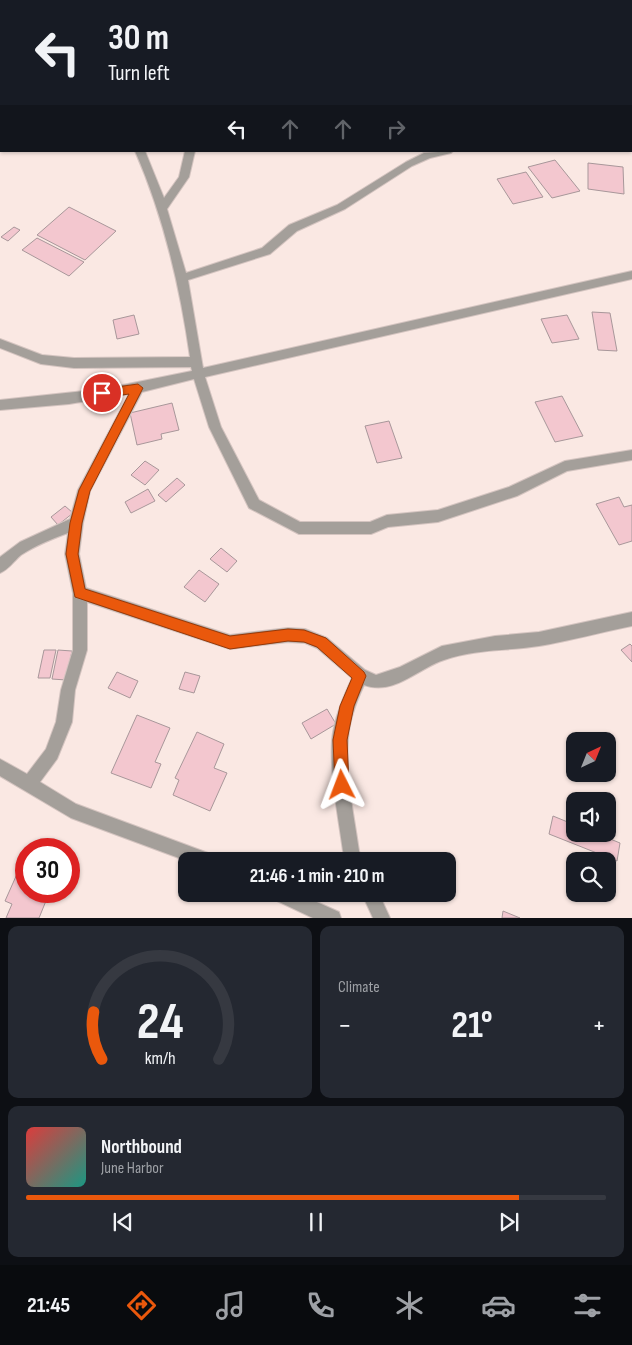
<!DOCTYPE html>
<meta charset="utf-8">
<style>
:root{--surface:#171b24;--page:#242831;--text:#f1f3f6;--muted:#9ea1a6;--line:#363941;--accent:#ea580c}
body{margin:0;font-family:"Sofia Sans Condensed",sans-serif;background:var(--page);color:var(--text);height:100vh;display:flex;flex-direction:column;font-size:19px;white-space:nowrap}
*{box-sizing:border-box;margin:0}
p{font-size:16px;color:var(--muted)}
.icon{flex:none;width:28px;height:28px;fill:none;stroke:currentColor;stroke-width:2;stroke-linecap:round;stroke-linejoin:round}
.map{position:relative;height:918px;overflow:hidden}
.drawer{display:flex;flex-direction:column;gap:8px;padding:8px;background:#0d0f14;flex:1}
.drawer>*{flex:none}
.top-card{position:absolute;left:0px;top:0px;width:632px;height:152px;box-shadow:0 1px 4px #0004;background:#171b24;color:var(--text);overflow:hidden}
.needle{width:32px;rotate:43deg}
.tools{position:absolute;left:566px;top:732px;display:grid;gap:10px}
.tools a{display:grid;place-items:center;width:50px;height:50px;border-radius:10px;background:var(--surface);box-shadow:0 1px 4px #0004;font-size:25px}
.speed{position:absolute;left:15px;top:838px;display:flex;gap:10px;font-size:25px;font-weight:700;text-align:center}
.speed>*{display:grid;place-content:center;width:65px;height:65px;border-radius:50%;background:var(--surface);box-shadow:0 1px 4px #0004;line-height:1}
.speed .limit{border:8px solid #d22;background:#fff;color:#111}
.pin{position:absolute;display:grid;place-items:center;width:42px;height:42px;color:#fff;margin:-21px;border:2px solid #fff;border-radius:50%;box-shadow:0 1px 5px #0007}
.me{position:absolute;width:55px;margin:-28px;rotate:357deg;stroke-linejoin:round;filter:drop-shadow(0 0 4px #0008)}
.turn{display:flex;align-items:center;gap:18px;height:105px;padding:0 25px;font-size:22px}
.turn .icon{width:65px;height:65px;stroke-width:2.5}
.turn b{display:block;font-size:35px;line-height:42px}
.lanes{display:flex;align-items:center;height:48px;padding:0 25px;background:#0003;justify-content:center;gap:25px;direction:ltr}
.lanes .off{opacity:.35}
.big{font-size:38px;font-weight:700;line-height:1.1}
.drawer .card{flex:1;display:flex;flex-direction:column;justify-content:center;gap:8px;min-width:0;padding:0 18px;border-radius:10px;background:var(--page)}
.drawer .dial{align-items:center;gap:0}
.dial svg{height:130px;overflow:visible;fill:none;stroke:var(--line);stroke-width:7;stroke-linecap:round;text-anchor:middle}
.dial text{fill:var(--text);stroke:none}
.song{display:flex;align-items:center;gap:15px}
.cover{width:60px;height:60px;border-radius:8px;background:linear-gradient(135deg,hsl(0 70% 55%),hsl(170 70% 35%))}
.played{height:5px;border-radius:2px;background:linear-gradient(90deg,var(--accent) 85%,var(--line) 85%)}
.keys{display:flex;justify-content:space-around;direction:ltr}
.heat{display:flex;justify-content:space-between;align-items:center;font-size:28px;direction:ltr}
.drawer .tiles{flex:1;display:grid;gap:8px;grid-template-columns:1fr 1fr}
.card:last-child{grid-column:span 2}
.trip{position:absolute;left:178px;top:852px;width:278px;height:50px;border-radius:10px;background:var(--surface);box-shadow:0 1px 4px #0004;font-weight:700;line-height:50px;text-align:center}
.tab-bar{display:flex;height:80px;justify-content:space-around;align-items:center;background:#090b0e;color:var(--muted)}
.tab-bar .icon{width:35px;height:35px}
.tab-bar .selected{color:var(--accent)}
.tab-bar b{font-size:22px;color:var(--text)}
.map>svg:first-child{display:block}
.building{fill:#f3c7cf;stroke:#a8979a}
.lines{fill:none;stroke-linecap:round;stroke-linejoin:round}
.minor-casing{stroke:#d4c4c0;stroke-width:2}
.minor{fill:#a49f9a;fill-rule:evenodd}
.route{fill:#ea580c;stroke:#983908}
</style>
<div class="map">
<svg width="632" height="918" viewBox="0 0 632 918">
<rect width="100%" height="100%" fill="#fae8e3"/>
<!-- building -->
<g class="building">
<polygon points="555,160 580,191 552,198 528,167"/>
<polygon points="588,163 623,167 624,194 588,189"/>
<polygon points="526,172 543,197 513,204 497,179"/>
<polygon points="69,207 116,231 85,260 37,235"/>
<polygon points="14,227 20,230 8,241 1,237"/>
<polygon points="37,238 84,262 69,276 22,250"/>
<polygon points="592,312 610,313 617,351 598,350"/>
<polygon points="134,315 139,334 117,339 113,320"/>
<polygon points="567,315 579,339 552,343 541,319"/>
<polygon points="562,396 583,436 555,442 535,402"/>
<polygon points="172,403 179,430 161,434 162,439 137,445 130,413"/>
<polygon points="389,421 402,458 377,463 365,426"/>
<polygon points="145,461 159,470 145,485 131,475"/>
<polygon points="177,478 185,485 166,502 158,495"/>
<polygon points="148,489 155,501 131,513 125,502"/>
<polygon points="619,497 624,507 632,505 632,541 619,545 596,504"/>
<polygon points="65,506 73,513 58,525 51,517"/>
<polygon points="221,548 237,561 227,572 210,559"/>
<polygon points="199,570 219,584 205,602 184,587"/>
<polygon points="630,644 632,646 632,662 621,650"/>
<polygon points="44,650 56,650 50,678 38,678"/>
<polygon points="58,650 72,651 66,680 52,679"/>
<polygon points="117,672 138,681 130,698 108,688"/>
<polygon points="185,672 200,676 194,693 179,689"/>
<polygon points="327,709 336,724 311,739 302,723"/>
<polygon points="137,715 170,728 155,762 161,764 151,788 111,773"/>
<polygon points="197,732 224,744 214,768 227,773 210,811 173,795 179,780 175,778"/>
<polygon points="553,816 575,825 575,834 598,834 620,843 617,861 549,834"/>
<polygon points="21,865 26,867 26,891 50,891 39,918 6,918 12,904 5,901"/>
<polygon points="503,911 520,918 502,918"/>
</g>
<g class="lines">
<defs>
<g id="minor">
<polygon points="252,0 265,0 266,1 253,1"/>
<polygon points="560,0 572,0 573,1 561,1"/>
<rect x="0" y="6" width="1" height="4"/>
<rect x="631" y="15" width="1" height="4"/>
<rect x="631" y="72" width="1" height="6"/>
<rect x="631" y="136" width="1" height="6"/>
<path d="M135,151H145L164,198L179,177L185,151H195L189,177L167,209L186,273L262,248L289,225L337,205L406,162L424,153L453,151L451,153L430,158L412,166L345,209L297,231L270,254L188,280L203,368L632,271V279L205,377L221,427L259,500L300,522H370L387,515L438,510L509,487L565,461L632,450V460L567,471L517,496L438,522L388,527L371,534H299L249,508L209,427L194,379L142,392L90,491L83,523L79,554L86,588L230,635L288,628L305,629L327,638L365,670L376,675L400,667L442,646L495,636L539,632L632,612V626C601,632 570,641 539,646C508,651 474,649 444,660C417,669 394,696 364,685C356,702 349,721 348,740C345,776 354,815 359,851L363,861H347L343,851C338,815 330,777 332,740C334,719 343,698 352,678L317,648L305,643L288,642L230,649L87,602V650L75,690L72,722L57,759L40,782L76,804L208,853L214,855L216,861H187L71,818L0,776V759L27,774L46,749L56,722L61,690L73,650V593L65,554L68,533C52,539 36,545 21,555C14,561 8,570 0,573V557L20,542L70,519L78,490L129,394L69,404L0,410V400L103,389L192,371L191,367L74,368L41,364L0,348V339L42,355L74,358L190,357C180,287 164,217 135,151Z"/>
<polygon points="273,894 299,894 339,912 341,918 313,918 275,900"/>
<polygon points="362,894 379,894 390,918 373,918"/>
</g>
</defs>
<!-- minor casing -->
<use href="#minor" class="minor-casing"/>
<!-- minor -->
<use href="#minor" class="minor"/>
</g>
<!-- route -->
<polygon class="route" points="138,384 143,388 90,491 82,523 78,554 85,589 230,636 288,629 304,630 326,638 364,672 366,676 354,706 347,740 349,785 347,790 342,792 337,790 335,785 333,740 340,706 352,678 317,647 304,642 288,641 230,649 75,597 66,554 70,523 79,490 129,394 102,398 96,393 102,389"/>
</svg>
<div class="tools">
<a><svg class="needle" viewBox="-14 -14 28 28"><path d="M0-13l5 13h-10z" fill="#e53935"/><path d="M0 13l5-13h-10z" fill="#9ea1a6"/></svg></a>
<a><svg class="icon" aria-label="sound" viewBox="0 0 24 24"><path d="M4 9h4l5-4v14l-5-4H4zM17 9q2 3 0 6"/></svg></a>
<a><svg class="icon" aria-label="search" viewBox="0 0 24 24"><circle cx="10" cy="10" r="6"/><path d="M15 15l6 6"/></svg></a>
</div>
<div class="speed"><div class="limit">30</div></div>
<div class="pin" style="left:102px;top:393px;background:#d93025"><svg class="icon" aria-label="arrive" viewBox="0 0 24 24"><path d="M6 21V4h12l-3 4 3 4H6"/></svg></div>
<svg class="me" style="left:342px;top:785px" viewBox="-20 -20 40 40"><path d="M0-17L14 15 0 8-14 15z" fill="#ea580c" stroke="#fff" stroke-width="4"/></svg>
<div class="trip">21:46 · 1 min · 210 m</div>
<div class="top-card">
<div class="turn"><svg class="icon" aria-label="left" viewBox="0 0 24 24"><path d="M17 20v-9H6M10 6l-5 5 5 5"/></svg><div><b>30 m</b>Turn left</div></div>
<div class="lanes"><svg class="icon" aria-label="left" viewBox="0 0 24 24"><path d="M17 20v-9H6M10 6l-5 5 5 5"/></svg><svg class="icon off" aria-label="ahead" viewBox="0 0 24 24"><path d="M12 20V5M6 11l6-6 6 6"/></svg><svg class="icon off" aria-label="ahead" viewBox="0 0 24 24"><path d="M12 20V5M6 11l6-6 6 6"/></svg><svg class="icon off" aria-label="right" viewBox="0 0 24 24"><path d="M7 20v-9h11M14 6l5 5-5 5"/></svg></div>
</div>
</div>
<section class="drawer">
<div class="tiles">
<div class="card dial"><svg viewBox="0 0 100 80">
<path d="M14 69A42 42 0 1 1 86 69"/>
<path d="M14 69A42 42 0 0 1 9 40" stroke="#ea580c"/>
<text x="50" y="56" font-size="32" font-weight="700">24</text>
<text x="50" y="72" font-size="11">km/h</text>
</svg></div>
<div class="card"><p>Climate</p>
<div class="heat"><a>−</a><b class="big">21°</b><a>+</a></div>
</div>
<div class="card">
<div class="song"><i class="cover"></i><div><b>Northbound</b><p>June Harbor</p></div></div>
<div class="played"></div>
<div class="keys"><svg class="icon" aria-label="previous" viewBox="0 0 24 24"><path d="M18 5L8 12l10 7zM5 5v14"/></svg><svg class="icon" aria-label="pause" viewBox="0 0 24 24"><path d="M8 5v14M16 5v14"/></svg><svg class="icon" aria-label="next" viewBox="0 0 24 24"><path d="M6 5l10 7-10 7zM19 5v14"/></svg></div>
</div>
</div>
</section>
<nav class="tab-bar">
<b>21:45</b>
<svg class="icon selected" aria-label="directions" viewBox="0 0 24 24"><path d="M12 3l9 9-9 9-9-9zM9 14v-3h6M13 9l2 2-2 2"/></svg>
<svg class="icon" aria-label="music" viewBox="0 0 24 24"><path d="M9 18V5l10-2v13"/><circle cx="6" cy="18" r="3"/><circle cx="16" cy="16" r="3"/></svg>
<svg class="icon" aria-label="phone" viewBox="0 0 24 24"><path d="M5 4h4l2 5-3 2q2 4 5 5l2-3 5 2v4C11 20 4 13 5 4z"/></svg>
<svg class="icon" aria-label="climate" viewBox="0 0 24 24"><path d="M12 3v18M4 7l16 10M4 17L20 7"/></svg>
<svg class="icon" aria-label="car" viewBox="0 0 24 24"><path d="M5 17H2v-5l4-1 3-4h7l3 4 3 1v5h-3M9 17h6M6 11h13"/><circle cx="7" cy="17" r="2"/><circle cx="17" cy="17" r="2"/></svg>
<svg class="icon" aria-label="filters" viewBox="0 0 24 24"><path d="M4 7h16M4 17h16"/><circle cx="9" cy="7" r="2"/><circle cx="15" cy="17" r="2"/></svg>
</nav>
